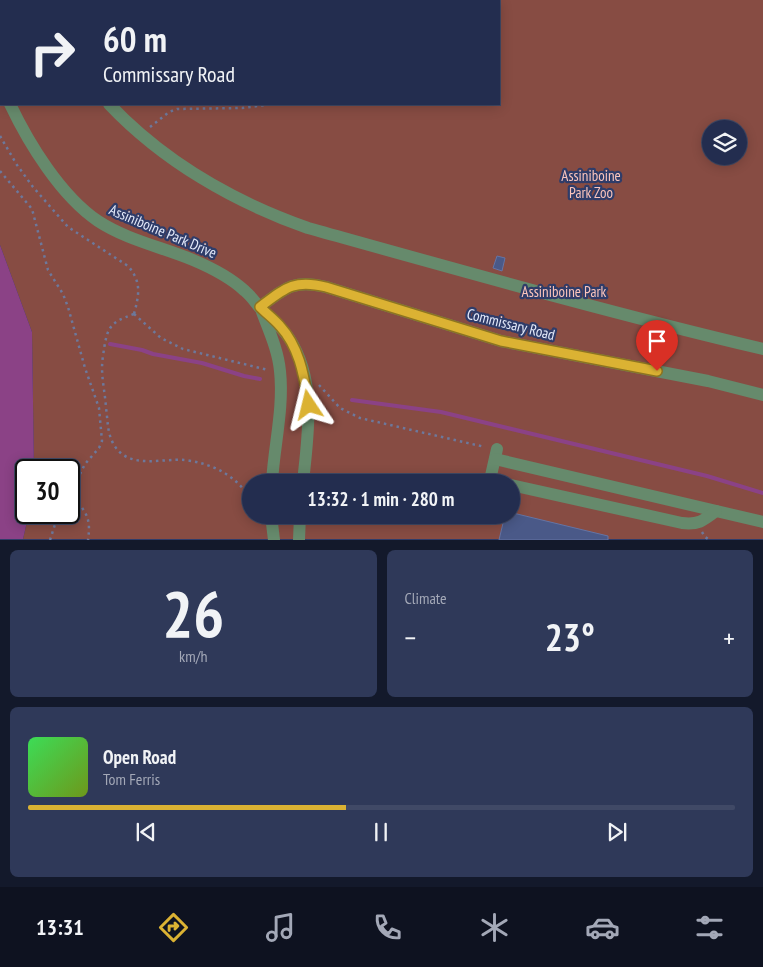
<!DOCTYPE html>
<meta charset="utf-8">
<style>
:root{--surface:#232d4f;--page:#2f3959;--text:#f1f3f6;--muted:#a3a8b7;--line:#404966;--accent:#dbb233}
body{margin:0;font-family:"PT Sans Narrow",sans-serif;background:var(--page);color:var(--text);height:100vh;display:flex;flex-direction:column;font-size:19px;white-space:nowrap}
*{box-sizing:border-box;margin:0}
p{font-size:16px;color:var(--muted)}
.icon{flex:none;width:28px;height:28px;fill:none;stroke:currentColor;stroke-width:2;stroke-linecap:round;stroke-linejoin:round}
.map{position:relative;height:540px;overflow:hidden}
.side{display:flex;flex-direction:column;gap:10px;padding:10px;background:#13192b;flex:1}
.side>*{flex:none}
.hud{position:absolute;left:0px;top:0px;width:500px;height:105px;box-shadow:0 2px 12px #0003,0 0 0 1px var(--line);background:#232d4f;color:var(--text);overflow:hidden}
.controls{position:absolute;left:702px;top:120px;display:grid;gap:10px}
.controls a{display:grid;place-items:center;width:45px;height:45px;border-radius:50%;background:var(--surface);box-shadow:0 2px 12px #0003,0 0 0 1px var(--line);font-size:25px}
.speed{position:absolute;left:15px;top:459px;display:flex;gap:10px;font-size:25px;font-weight:700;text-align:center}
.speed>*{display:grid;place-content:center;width:65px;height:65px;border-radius:50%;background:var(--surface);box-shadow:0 2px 12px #0003,0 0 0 1px var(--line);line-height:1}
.speed .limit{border:2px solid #111;border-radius:8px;background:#fff;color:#111}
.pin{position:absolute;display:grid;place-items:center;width:42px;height:42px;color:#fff;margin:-51px -21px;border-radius:50% 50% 50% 0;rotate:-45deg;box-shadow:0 0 5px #0007}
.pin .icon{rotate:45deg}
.me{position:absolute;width:55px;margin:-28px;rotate:350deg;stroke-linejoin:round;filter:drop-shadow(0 0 4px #0008)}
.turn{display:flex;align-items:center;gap:18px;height:105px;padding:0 20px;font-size:22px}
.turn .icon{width:65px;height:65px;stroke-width:2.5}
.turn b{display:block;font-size:35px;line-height:42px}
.big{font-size:38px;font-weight:700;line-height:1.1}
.side .widget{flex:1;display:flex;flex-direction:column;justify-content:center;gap:8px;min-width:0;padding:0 18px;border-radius:8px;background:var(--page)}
.side .dial{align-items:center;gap:0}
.dial b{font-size:65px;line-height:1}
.song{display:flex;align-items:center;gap:15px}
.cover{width:60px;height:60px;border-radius:8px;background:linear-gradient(135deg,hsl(130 70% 55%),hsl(80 70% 35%))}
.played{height:5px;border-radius:2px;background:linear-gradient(90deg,var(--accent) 45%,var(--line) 45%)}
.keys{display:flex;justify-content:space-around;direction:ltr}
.heat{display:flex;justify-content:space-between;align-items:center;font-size:28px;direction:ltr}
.side .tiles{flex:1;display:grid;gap:10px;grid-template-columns:1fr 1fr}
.widget:last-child{grid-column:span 2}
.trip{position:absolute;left:242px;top:474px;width:278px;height:50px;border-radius:25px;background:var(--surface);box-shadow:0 2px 12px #0003,0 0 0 1px var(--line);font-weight:700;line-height:50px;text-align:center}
.dock{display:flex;height:80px;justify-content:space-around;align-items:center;background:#0e1220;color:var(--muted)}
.dock .icon{width:35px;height:35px}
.dock .selected{color:var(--accent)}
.dock b{font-size:22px;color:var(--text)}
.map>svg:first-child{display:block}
.green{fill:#874c43;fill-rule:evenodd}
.water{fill:#8b4286}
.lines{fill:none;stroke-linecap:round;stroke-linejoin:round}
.stream{stroke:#8b4286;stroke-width:4}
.building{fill:#4a5988;stroke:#6474a5}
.path{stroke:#6d789b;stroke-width:2.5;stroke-dasharray:2.5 4;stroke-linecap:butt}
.minor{stroke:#668a6c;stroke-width:12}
.route-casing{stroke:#8e7421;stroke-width:12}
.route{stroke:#dbb233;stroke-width:9}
.labels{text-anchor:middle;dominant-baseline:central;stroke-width:4.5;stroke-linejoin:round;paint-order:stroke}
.park-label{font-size:15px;fill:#fcc5bc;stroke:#2f3c69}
.street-label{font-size:15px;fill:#e5ebfb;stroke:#2f3c69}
</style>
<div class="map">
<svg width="763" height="540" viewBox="0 0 763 540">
<rect width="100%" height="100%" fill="#2f3c69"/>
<!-- green -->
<path class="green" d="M0,0H763V539H23L29,513L69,512V470H34L32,332L0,245ZM1,1H499V104H1ZM711,129H739V156H711ZM251,482H511V515H251Z"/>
<!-- water -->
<polygon class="water" points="0,245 32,332 34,470 26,470 26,512 29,513 23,539 0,539"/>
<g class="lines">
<!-- stream -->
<g class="stream">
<polyline points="110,344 142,350 153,354 202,363 244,376 260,379"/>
<polyline points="352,400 441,412 707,476 763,493"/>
</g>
</g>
<!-- building -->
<g class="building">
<polygon points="497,256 505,258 502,271 493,268"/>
<polygon points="511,513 513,513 608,536 608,540 499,540 505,515 511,515"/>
</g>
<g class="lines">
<!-- path -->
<g class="path">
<polyline points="243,0 245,1"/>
<polyline points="293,1 295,0"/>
<polyline points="402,1 402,0"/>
<polyline points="150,127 169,112 177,109 242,108 274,104"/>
<path d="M0,136L17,165L33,187L68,227L128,266C142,282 139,295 134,314"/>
<path d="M0,171L32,209L48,270L63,294L68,307L85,368L99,408L102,441L99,448L85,464L80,474L75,498C87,514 91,519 88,540"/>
<polyline points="134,314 161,338 183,349 268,370"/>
<path d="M134,314C108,323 107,328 103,356C100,374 105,390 106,408C108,421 107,433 114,445C129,470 162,458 185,460C214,464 235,475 251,499"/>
<polyline points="319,385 340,408 360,418 485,447"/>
<polyline points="69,500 75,498"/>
<polyline points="702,532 705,537 710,540"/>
<polyline points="50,540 59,512"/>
</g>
<!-- minor -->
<g class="minor">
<polyline points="40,0 41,1"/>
<polyline points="0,81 1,84"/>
<path d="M10,104C29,144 61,196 98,221C127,240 162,247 193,260C212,268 230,277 245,291C251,296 255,302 260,308C270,318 281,326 289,338C317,381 308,434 303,482"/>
<path d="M109,104C163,161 234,202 308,228C459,270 610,313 763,349"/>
<path d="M260,307C285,288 294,279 326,287L501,341L708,381L763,395"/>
<path d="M262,312C269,331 278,350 280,371C284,408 274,446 272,482"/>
<polyline points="497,449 490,480 501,482"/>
<polyline points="495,459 763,522"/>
<path d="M511,485L682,523C698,525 703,521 716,511"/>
<polyline points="271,515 274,540"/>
<polyline points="299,540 300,515"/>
</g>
</g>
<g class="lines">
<defs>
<path id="route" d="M309,405C304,377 300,348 280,326C274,319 267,314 260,307C285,288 294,279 326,287L501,341L657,371"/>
</defs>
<!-- route casing -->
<use href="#route" class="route-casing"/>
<!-- route -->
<use href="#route" class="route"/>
</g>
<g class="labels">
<!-- park labels -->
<g class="park-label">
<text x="591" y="175">Assiniboine<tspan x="591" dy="17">Park Zoo</tspan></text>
<text x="564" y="291">Assiniboine Park</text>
</g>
<!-- street labels -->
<g class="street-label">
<text transform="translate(163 231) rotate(23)">Assiniboine Park Drive</text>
<text transform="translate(511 324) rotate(14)">Commissary Road</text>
</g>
</g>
</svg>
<div class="controls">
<a><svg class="icon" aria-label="layers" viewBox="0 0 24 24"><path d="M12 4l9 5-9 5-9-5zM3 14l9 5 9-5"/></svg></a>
</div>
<div class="speed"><div class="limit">30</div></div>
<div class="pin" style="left:657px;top:371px;background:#d93025"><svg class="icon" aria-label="arrive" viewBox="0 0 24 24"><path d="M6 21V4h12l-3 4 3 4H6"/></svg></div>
<svg class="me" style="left:309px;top:405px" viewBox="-20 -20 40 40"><path d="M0-17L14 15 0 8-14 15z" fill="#dbb233" stroke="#fff" stroke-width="4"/></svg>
<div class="trip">13:32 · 1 min · 280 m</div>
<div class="hud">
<div class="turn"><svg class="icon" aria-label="right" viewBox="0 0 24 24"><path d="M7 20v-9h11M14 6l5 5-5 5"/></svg><div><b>60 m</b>Commissary Road</div></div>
</div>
</div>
<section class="side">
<div class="tiles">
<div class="widget dial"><b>26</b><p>km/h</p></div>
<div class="widget"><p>Climate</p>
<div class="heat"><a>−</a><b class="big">23°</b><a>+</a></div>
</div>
<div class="widget">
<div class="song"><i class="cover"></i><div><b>Open Road</b><p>Tom Ferris</p></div></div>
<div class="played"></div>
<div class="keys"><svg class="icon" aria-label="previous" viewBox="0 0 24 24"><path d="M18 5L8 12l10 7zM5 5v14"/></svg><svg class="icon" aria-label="pause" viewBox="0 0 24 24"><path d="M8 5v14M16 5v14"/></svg><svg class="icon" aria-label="next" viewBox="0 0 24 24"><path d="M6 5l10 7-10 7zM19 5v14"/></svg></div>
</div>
</div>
</section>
<nav class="dock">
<b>13:31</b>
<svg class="icon selected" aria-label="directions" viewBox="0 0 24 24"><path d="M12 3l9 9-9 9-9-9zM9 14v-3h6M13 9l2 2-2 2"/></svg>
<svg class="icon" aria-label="music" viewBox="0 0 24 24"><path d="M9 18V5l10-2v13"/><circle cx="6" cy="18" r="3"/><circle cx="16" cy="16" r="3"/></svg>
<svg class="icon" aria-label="phone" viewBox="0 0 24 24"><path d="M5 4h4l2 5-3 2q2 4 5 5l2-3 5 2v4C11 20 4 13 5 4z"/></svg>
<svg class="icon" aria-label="climate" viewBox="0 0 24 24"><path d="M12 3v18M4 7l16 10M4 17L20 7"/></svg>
<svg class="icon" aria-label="car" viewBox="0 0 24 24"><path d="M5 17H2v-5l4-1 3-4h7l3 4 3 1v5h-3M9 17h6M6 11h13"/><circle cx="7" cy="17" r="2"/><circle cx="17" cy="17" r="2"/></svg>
<svg class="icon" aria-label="filters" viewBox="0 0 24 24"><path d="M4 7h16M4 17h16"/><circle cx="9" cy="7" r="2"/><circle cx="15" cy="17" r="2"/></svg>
</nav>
